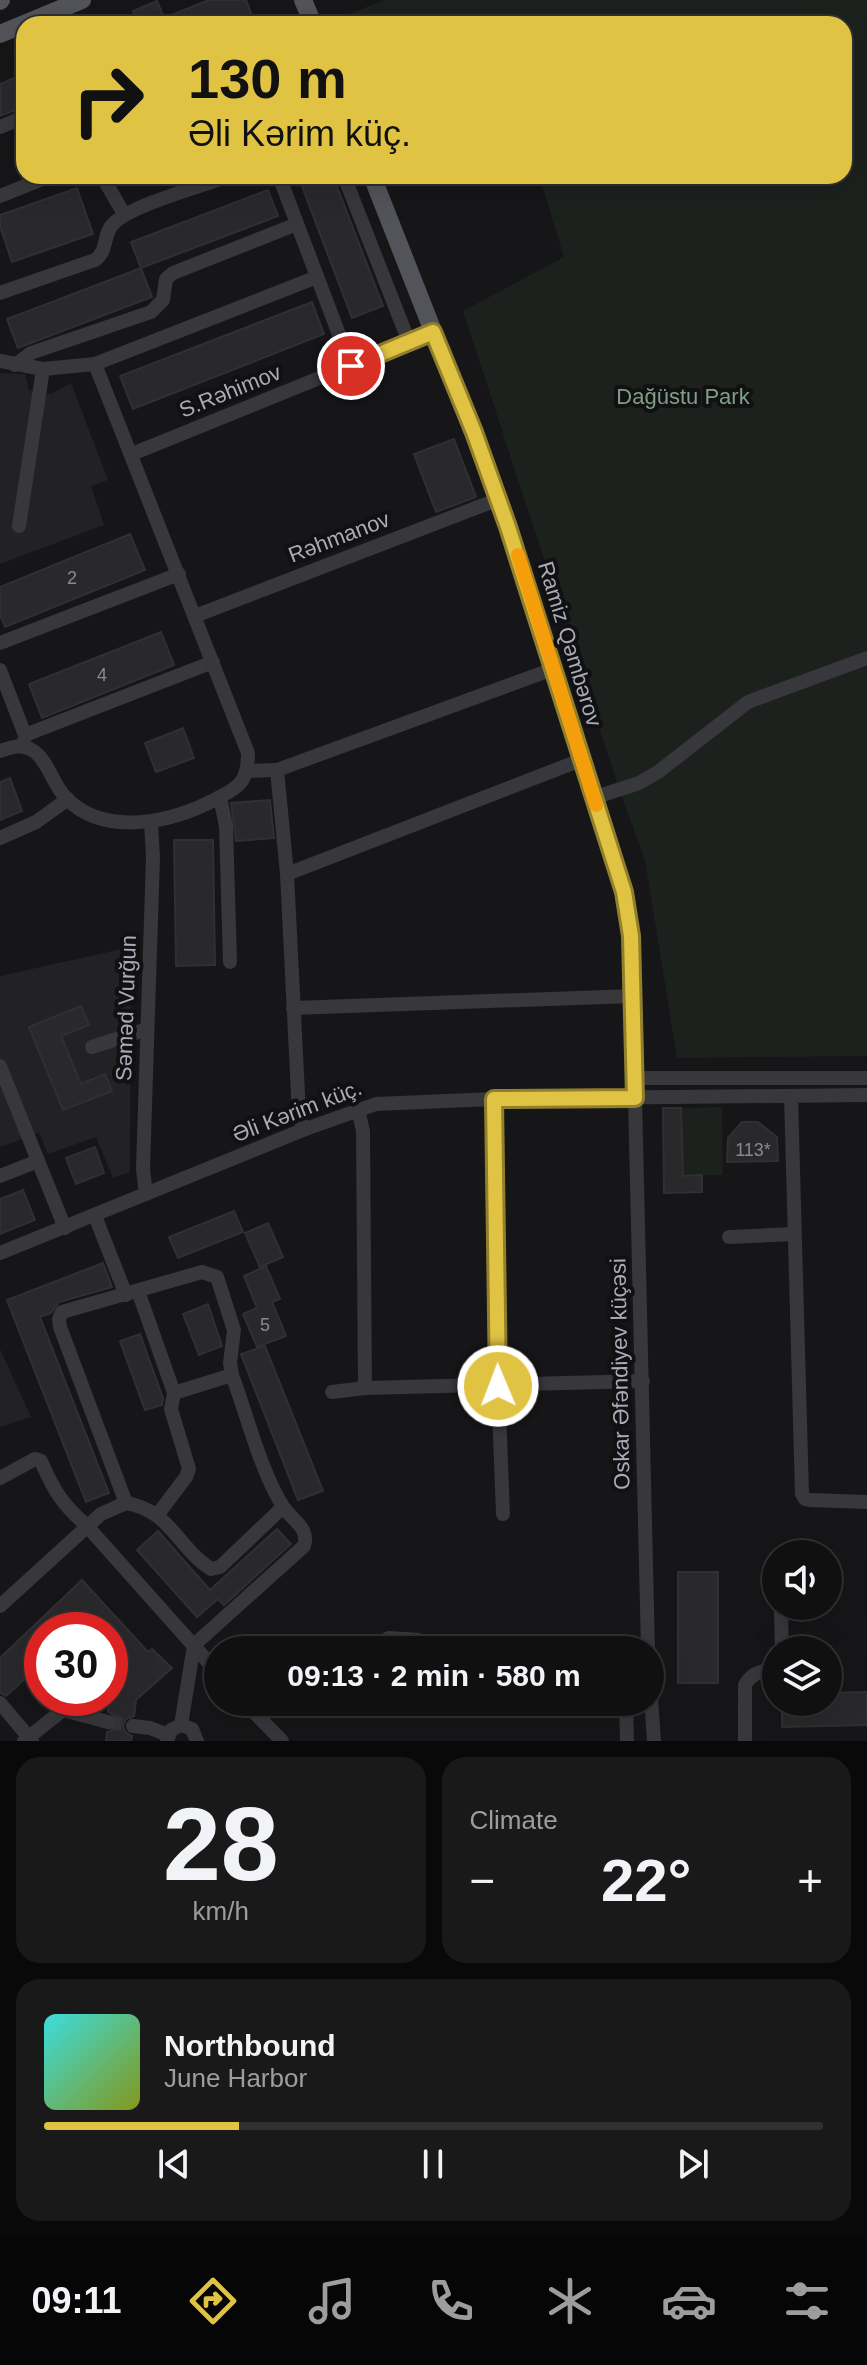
<!DOCTYPE html>
<meta charset="utf-8">
<style>
:root{--surface:#101011;--page:#19191a;--text:#f1f3f6;--muted:#9c9d9f;--line:#303031;--accent:#e1c343}
body{margin:0;font-family:Arial,sans-serif;background:var(--page);color:var(--text);height:100vh;display:flex;flex-direction:column;font-size:30px;white-space:nowrap}
*{box-sizing:border-box;margin:0}
p{font-size:26px;color:var(--muted)}
.icon{flex:none;width:44px;height:44px;fill:none;stroke:currentColor;stroke-width:2;stroke-linecap:round;stroke-linejoin:round}
.map{position:relative;height:1741px;overflow:hidden}
.panel{display:flex;flex-direction:column;gap:16px;padding:16px;background:#090909;flex:1}
.panel>*{flex:none}
.guide{position:absolute;left:16px;top:16px;width:836px;height:168px;border-radius:24px;box-shadow:0 8px 32px #0002,0 0 0 2px var(--line);background:#e1c343;color:#111;overflow:hidden}
.fabs{position:absolute;left:762px;top:1540px;display:grid;gap:16px}
.fabs a{display:grid;place-items:center;width:80px;height:80px;border-radius:50%;background:var(--surface);box-shadow:0 8px 32px #0002,0 0 0 2px var(--line);font-size:40px}
.speed{position:absolute;left:24px;top:1612px;display:flex;gap:16px;font-size:40px;font-weight:700;text-align:center}
.speed>*{display:grid;place-content:center;width:104px;height:104px;border-radius:50%;background:var(--surface);box-shadow:0 8px 32px #0002,0 0 0 2px var(--line);line-height:1}
.speed .limit{border:12px solid #d22;background:#fff;color:#111}
.pin{position:absolute;display:grid;place-items:center;width:68px;height:68px;color:#fff;margin:-34px;border:4px solid #fff;border-radius:50%;box-shadow:0 2px 8px #0007}
.me{position:absolute;width:88px;margin:-44px;rotate:359deg;stroke-linejoin:round;filter:drop-shadow(0 0 6px #0008)}
.turn{display:flex;align-items:center;gap:28px;height:168px;padding:0 40px;font-size:36px}
.turn .icon{width:104px;height:104px;stroke-width:2.5}
.turn b{display:block;font-size:56px;line-height:68px}
.big{font-size:60px;font-weight:600;line-height:1.1}
.panel .tile{flex:1;display:flex;flex-direction:column;justify-content:center;gap:12px;min-width:0;padding:0 28px;border-radius:24px;background:var(--page)}
.panel .dial{align-items:center;gap:0}
.dial b{font-size:104px;line-height:1}
.song{display:flex;align-items:center;gap:24px}
.cover{width:96px;height:96px;border-radius:12px;background:linear-gradient(135deg,hsl(180 70% 55%),hsl(70 70% 35%))}
.played{height:8px;border-radius:4px;background:linear-gradient(90deg,var(--accent) 25%,var(--line) 25%)}
.keys{display:flex;justify-content:space-around;direction:ltr}
.heat{display:flex;justify-content:space-between;align-items:center;font-size:44px;direction:ltr}
.panel .tiles{flex:1;display:grid;gap:16px;grid-template-columns:1fr 1fr}
.tile:last-child{grid-column:span 2}
.trip{position:absolute;left:204px;top:1636px;width:460px;height:80px;border-radius:40px;background:var(--surface);box-shadow:0 8px 32px #0002,0 0 0 2px var(--line);font-weight:600;line-height:80px;text-align:center}
.dock{display:flex;height:128px;justify-content:space-around;align-items:center;background:#060607;color:var(--muted)}
.dock .icon{width:56px;height:56px}
.dock .current{color:var(--accent)}
.dock b{font-size:36px;color:var(--text)}
.map>svg:first-child{display:block}
.built{fill:#222124}
.green{fill:#1c211e}
.building{fill:#29282b;stroke:#303033;stroke-width:2}
.lines{fill:none;stroke-linecap:round;stroke-linejoin:round}
.minor-tunnel{stroke:#333337;stroke-width:14;stroke-dasharray:14 7;stroke-linecap:butt}
.minor{stroke:#37373c;stroke-width:14}
.major{stroke:#53545a;stroke-width:18}
.route-casing{stroke:#927f2c;stroke-width:20}
.route{stroke:#e1c343;stroke-width:14}
.slow{stroke:#f59e0b;stroke-width:14}
.labels{text-anchor:middle;dominant-baseline:central;stroke-width:8;stroke-linejoin:round;paint-order:stroke}
.number-label{font-size:18px;fill:#888a92}
.street-label{font-size:22px;fill:#a9abb6;stroke:#111012}
.park-label{font-size:22px;fill:#819f87;stroke:#111012}
</style>
<div class="map">
<svg width="867" height="1741" viewBox="0 0 867 1741">
<rect width="100%" height="100%" fill="#161517"/>
<!-- built -->
<g class="built">
<polygon points="0,373 25,374 29,390 51,394 71,383 108,480 91,486 104,525 0,564"/>
<polygon points="131,947 130,1172 113,1178 96,1137 48,1154 39,1133 0,1147 0,976"/>
<polygon points="0,1349 31,1417 0,1427"/>
</g>
<!-- green -->
<g class="green">
<polygon points="385,0 867,0 867,1056 677,1058 645,860 619,789 463,311 564,257 539,176 844,176 844,24 337,24 335,19"/>
<polygon points="722,1107 723,1175 683,1176 681,1108"/>
</g>
<!-- building -->
<g class="building">
<polygon points="209,0 246,0 255,24 138,24 133,11 157,1 164,18"/>
<polygon points="24,74 24,107 0,116 0,84"/>
<polygon points="298,176 333,176 383,306 352,318"/>
<polygon points="77,188 93,234 12,262 0,226 0,215"/>
<polygon points="268,190 278,216 141,268 131,242"/>
<polygon points="141,268 152,297 18,348 7,319"/>
<polygon points="312,302 324,334 133,409 120,376"/>
<polygon points="454,439 476,497 436,512 414,454"/>
<polygon points="130,534 145,570 5,627 0,615 0,587"/>
<polygon points="161,632 174,665 42,718 29,684"/>
<polygon points="183,728 194,758 156,772 145,743"/>
<polygon points="10,778 22,811 0,820 0,782"/>
<polygon points="270,800 274,838 236,841 231,803"/>
<polygon points="174,840 213,840 215,965 176,966"/>
<polygon points="81,1006 89,1025 61,1036 81,1084 105,1074 112,1091 63,1110 29,1027"/>
<polygon points="663,1108 681,1108 683,1176 702,1175 702,1192 664,1193"/>
<polygon points="742,1122 758,1122 777,1137 778,1161 727,1162 728,1138"/>
<polygon points="95,1147 104,1173 76,1184 66,1158"/>
<polygon points="23,1190 35,1220 0,1234 0,1199"/>
<polygon points="234,1211 243,1232 178,1258 169,1237"/>
<polygon points="268,1223 283,1257 260,1267 245,1233"/>
<polygon points="103,1263 112,1287 59,1302 51,1313 40,1317 109,1493 86,1502 7,1300"/>
<polygon points="266,1266 280,1299 272,1302 286,1336 257,1347 243,1314 257,1308 244,1276"/>
<polygon points="208,1304 222,1346 199,1355 183,1314"/>
<polygon points="140,1334 163,1398 162,1405 145,1410 120,1341"/>
<polygon points="265,1346 323,1491 298,1500 241,1354"/>
<polygon points="277,1529 291,1544 224,1605 218,1599 197,1617 137,1550 158,1531 210,1590"/>
<rect x="678" y="1572" width="40" height="111"/>
<polygon points="82,1580 148,1652 152,1649 172,1668 136,1700 134,1716 126,1719 123,1726 126,1733 132,1736 131,1741 106,1741 107,1732 114,1730 118,1724 116,1716 108,1712 110,1686 126,1672 110,1655 110,1630 86,1630 78,1621 68,1630 42,1630 42,1663 6,1696 0,1693 0,1658"/>
<polygon points="867,1692 867,1725 782,1727 782,1702 828,1702 828,1693"/>
</g>
<g class="lines">
<!-- minor-tunnel -->
<polyline class="minor-tunnel" points="108,1722 133,1726"/>
<!-- minor -->
<g class="minor">
<polyline points="0,127 24,117"/>
<polyline points="102,176 124,214"/>
<polyline points="279,176 351,366"/>
<polyline points="344,176 409,342"/>
<polyline points="0,196 50,176"/>
<path d="M0,293L95,260C109,250 102,234 114,223C132,205 202,186 229,176"/>
<polyline points="0,361 43,369 95,364 317,277"/>
<polyline points="15,365 31,353 151,312 163,300 166,279 173,273 297,224"/>
<polyline points="132,454 433,332"/>
<polyline points="19,526 43,369"/>
<polyline points="195,616 499,499"/>
<polyline points="0,643 179,574"/>
<polyline points="0,670 25,735 24,742"/>
<polyline points="25,735 213,662"/>
<path d="M0,751C12,747 23,743 35,752C49,763 53,785 66,798C105,838 173,822 216,799C240,787 248,781 248,753L95,364"/>
<polyline points="277,770 553,669"/>
<polyline points="248,771 277,770 287,874 299,1114 303,1130"/>
<polyline points="220,797 226,826 230,962"/>
<polyline points="593,798 639,783 658,772 748,702 867,658"/>
<polyline points="0,838 36,822 68,799"/>
<polyline points="287,874 581,760"/>
<polyline points="293,1008 633,996"/>
<polyline points="92,1047 147,1029"/>
<polyline points="0,1066 65,1228"/>
<polyline points="634,1078 867,1078"/>
<polyline points="791,1096 802,1494 805,1499 810,1500 867,1502"/>
<polyline points="635,1098 648,1650"/>
<polyline points="494,1099 498,1386 503,1514"/>
<polyline points="358,1109 363,1131 365,1388"/>
<polyline points="0,1176 38,1161"/>
<polyline points="146,1194 143,1169 153,857 151,823"/>
<polyline points="95,1216 126,1295"/>
<polyline points="729,1237 794,1234"/>
<polyline points="0,1253 303,1130 376,1104 494,1099 867,1095"/>
<polyline points="138,1291 174,1393 171,1409 189,1469 186,1477 158,1514"/>
<polyline points="332,1392 365,1388 643,1381"/>
<polyline points="174,1393 232,1375"/>
<path d="M0,1478L35,1459L41,1461C54,1491 62,1504 87,1526L218,1673"/>
<path d="M126,1503C170,1510 178,1548 211,1569L220,1567L283,1507"/>
<path d="M0,1606L101,1514L126,1503L60,1327L59,1319L62,1312L202,1272L217,1277L234,1330L230,1363L232,1375C247,1415 260,1469 282,1505C291,1520 310,1527 304,1546L194,1645L181,1725"/>
<polyline points="781,1613 782,1650"/>
<polyline points="370,1650 389,1638 419,1640"/>
<polyline points="650,1685 654,1741"/>
<polyline points="244,1702 282,1741"/>
<polyline points="626,1702 627,1741"/>
<polyline points="0,1703 32,1741"/>
<polyline points="63,1710 108,1722"/>
<polyline points="133,1726 150,1728 168,1735"/>
<polyline points="24,1741 63,1710 72,1698"/>
<polyline points="167,1741 171,1730 181,1725 192,1729 197,1741"/>
<path d="M745,1741V1685C753,1671 762,1672 776,1668"/>
</g>
<!-- major -->
<g class="major">
<polyline points="303,0 313,24"/>
<polyline points="0,1 1,0"/>
<polyline points="0,34 82,0"/>
<polyline points="372,176 499,499 624,892 631,936 635,1098"/>
</g>
</g>
<g class="lines">
<defs>
<polyline id="route" points="351,366 433,332 474,432 508,527 624,892 631,936 635,1098 494,1099 498,1386"/>
</defs>
<!-- route casing -->
<use href="#route" class="route-casing"/>
<!-- route -->
<use href="#route" class="route"/>
<!-- slow -->
<polyline class="slow" points="518,555 596,805"/>
</g>
<g class="labels">
<!-- number labels -->
<g class="number-label">
<text x="72" y="578">2</text>
<text x="102" y="675">4</text>
<text x="753" y="1150">113*</text>
<text x="265" y="1325">5</text>
</g>
<!-- street labels -->
<g class="street-label">
<text transform="translate(230 391) rotate(-22)">S.Rəhimov</text>
<text transform="translate(339 537) rotate(-21)">Rəhmanov</text>
<text transform="translate(570 644) rotate(73)">Ramiz Qəmbərov</text>
<text transform="translate(126 1008) rotate(-88)">Səməd Vurğun</text>
<text transform="translate(297 1111) rotate(-21)">Əli Kərim küç.</text>
<text transform="translate(620 1374) rotate(-91)">Oskar Əfəndiyev küçəsi</text>
</g>
<!-- park labels -->
<g class="park-label">
<text x="683" y="396">Dağüstu Park</text>
</g>
</g>
</svg>
<div class="fabs">
<a><svg class="icon" aria-label="sound" viewBox="0 0 24 24"><path d="M4 9h4l5-4v14l-5-4H4zM17 9q2 3 0 6"/></svg></a>
<a><svg class="icon" aria-label="layers" viewBox="0 0 24 24"><path d="M12 4l9 5-9 5-9-5zM3 14l9 5 9-5"/></svg></a>
</div>
<div class="speed"><div class="limit">30</div></div>
<div class="pin" style="left:351px;top:366px;background:#d93025"><svg class="icon" aria-label="arrive" viewBox="0 0 24 24"><path d="M6 21V4h12l-3 4 3 4H6"/></svg></div>
<svg class="me" style="left:498px;top:1386px" viewBox="-20 -20 40 40"><circle r="17" fill="#e1c343" stroke="#fff" stroke-width="3"/><path d="M0-11L8 9 0 5-8 9z" fill="#fff"/></svg>
<div class="trip">09:13 · 2 min · 580 m</div>
<div class="guide">
<div class="turn"><svg class="icon" aria-label="right" viewBox="0 0 24 24"><path d="M7 20v-9h11M14 6l5 5-5 5"/></svg><div><b>130 m</b>Əli Kərim küç.</div></div>
</div>
</div>
<section class="panel">
<div class="tiles">
<div class="tile dial"><b>28</b><p>km/h</p></div>
<div class="tile"><p>Climate</p>
<div class="heat"><a>−</a><b class="big">22°</b><a>+</a></div>
</div>
<div class="tile">
<div class="song"><i class="cover"></i><div><b>Northbound</b><p>June Harbor</p></div></div>
<div class="played"></div>
<div class="keys"><svg class="icon" aria-label="previous" viewBox="0 0 24 24"><path d="M18 5L8 12l10 7zM5 5v14"/></svg><svg class="icon" aria-label="pause" viewBox="0 0 24 24"><path d="M8 5v14M16 5v14"/></svg><svg class="icon" aria-label="next" viewBox="0 0 24 24"><path d="M6 5l10 7-10 7zM19 5v14"/></svg></div>
</div>
</div>
</section>
<nav class="dock">
<b>09:11</b>
<svg class="icon current" aria-label="directions" viewBox="0 0 24 24"><path d="M12 3l9 9-9 9-9-9zM9 14v-3h6M13 9l2 2-2 2"/></svg>
<svg class="icon" aria-label="music" viewBox="0 0 24 24"><path d="M9 18V5l10-2v13"/><circle cx="6" cy="18" r="3"/><circle cx="16" cy="16" r="3"/></svg>
<svg class="icon" aria-label="phone" viewBox="0 0 24 24"><path d="M5 4h4l2 5-3 2q2 4 5 5l2-3 5 2v4C11 20 4 13 5 4z"/></svg>
<svg class="icon" aria-label="climate" viewBox="0 0 24 24"><path d="M12 3v18M4 7l16 10M4 17L20 7"/></svg>
<svg class="icon" aria-label="car" viewBox="0 0 24 24"><path d="M5 17H2v-5l4-1 3-4h7l3 4 3 1v5h-3M9 17h6M6 11h13"/><circle cx="7" cy="17" r="2"/><circle cx="17" cy="17" r="2"/></svg>
<svg class="icon" aria-label="filters" viewBox="0 0 24 24"><path d="M4 7h16M4 17h16"/><circle cx="9" cy="7" r="2"/><circle cx="15" cy="17" r="2"/></svg>
</nav>
